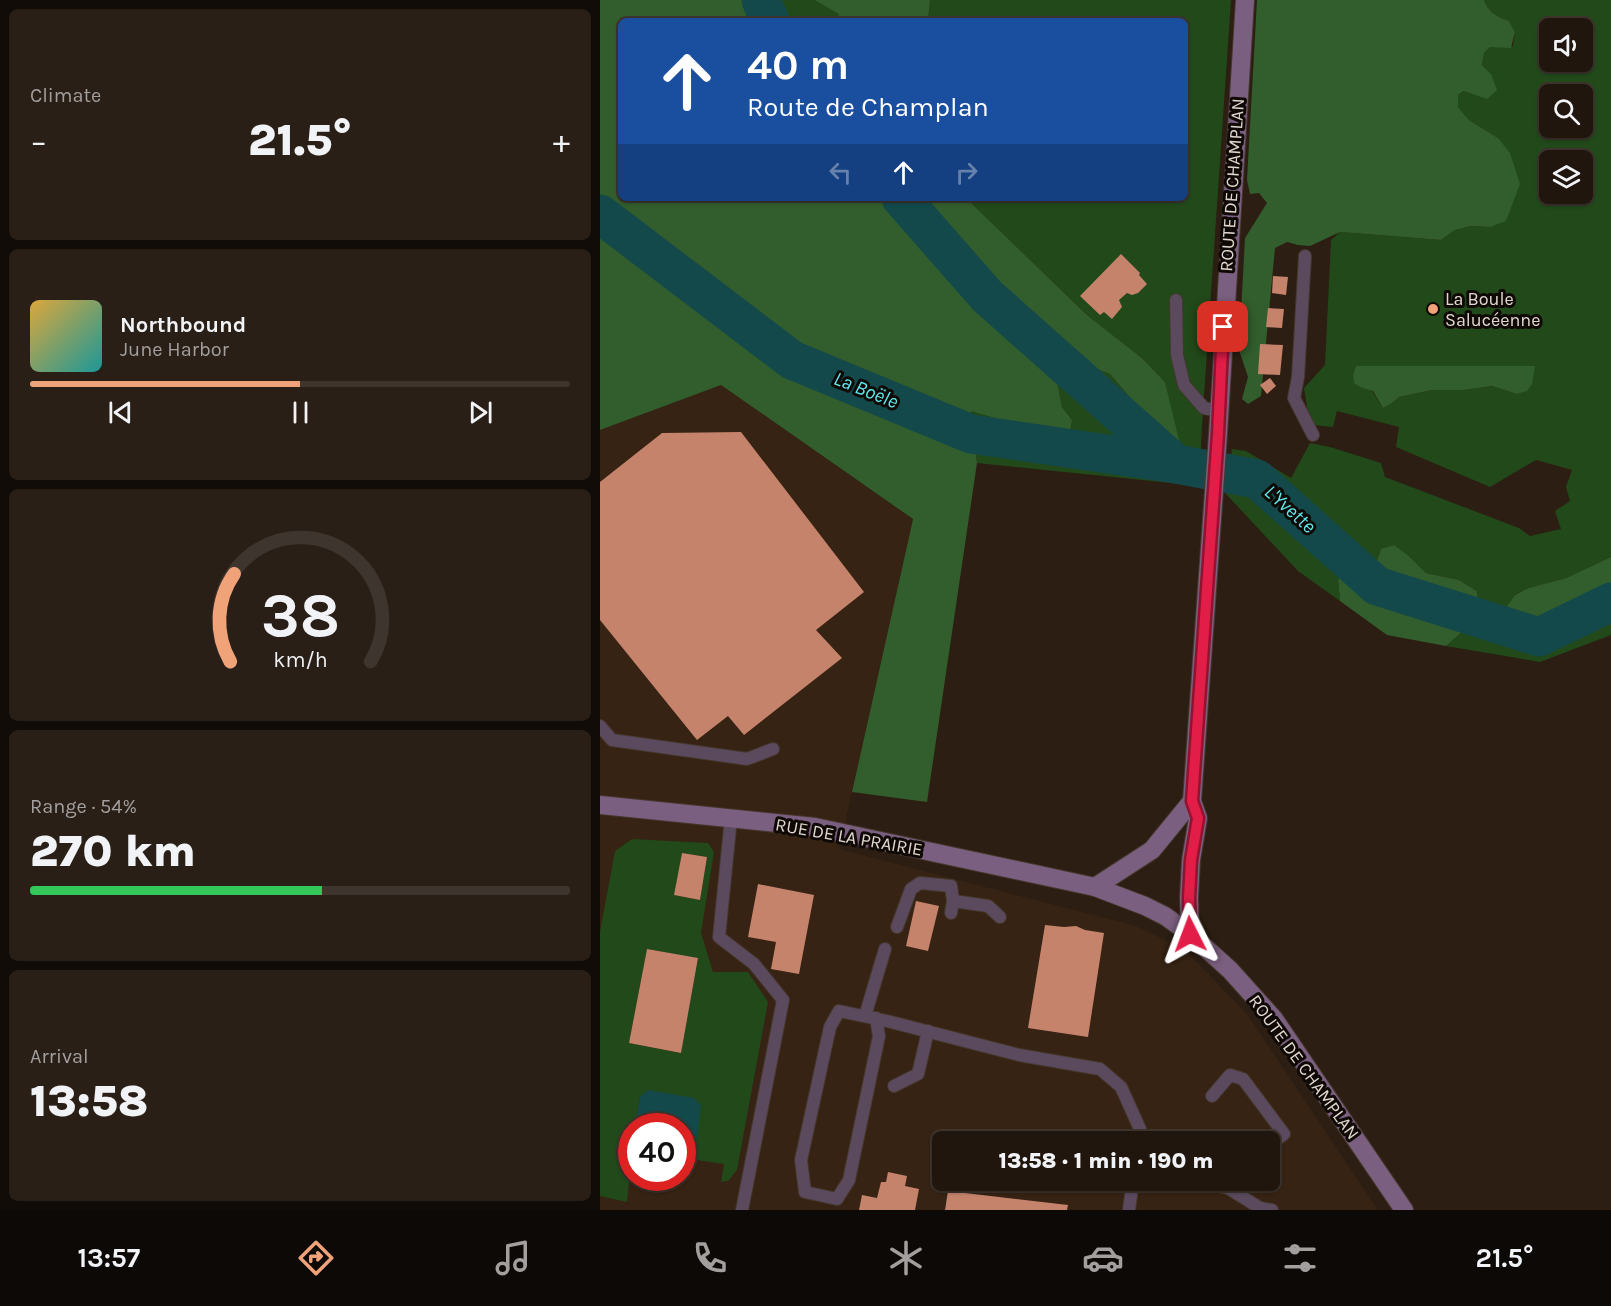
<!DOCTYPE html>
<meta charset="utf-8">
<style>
:root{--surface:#21160e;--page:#291f17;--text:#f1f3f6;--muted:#a29f9e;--line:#3e352e;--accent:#f0a279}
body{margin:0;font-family:Karla,sans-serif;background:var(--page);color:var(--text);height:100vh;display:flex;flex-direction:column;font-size:22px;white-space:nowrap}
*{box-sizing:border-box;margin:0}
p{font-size:20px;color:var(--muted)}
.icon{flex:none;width:33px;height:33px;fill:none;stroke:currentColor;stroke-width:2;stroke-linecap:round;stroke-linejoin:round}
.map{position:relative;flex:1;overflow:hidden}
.details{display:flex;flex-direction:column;gap:9px;padding:9px;background:#120c08;width:600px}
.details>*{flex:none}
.hud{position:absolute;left:18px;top:18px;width:570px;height:183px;border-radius:9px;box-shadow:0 2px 4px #0004,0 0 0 2px var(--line);background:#1a4fa0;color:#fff;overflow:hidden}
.controls{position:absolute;left:939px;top:18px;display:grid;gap:12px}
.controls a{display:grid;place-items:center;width:54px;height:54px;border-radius:9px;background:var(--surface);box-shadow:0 2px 4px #0004,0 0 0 2px var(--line);font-size:30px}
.speed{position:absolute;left:18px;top:1113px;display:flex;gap:12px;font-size:30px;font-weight:700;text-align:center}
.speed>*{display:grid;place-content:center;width:78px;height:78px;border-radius:50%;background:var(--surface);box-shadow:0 2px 4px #0004,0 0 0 2px var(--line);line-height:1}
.speed .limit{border:9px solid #d22;background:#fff;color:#111}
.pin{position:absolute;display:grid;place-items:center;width:51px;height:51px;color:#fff;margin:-26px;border-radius:12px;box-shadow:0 3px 9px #0006}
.me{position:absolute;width:66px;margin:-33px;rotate:357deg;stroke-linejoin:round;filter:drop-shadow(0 0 4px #0008)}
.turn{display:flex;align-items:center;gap:21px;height:126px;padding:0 30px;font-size:27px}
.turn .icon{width:78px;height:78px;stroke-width:2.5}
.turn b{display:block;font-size:42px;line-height:51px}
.lanes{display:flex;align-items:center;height:57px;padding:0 30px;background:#0003;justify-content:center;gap:30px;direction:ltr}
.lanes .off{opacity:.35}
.big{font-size:45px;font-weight:800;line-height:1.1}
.details .widget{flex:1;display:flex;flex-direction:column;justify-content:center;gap:9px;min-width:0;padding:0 21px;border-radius:9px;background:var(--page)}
.details .dial{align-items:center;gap:0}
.dial svg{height:156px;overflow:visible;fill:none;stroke:var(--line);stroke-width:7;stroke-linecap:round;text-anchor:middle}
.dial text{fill:var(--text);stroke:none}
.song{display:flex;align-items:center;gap:18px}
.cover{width:72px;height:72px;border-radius:9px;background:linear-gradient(135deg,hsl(40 70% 55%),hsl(180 70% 35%))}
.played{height:6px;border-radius:3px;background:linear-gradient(90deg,var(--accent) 50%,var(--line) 50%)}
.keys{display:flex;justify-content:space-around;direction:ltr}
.heat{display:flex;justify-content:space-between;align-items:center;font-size:33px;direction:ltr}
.charge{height:9px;border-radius:4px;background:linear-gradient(90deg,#34c759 54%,var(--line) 0)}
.trip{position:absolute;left:332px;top:1131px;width:348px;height:60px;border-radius:9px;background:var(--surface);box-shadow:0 2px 4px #0004,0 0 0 2px var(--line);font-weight:800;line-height:60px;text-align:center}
.tabs{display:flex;height:96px;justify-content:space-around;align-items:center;background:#0d0906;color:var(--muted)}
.tabs .icon{width:42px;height:42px}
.tabs .selected{color:var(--accent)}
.tabs b{font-size:27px;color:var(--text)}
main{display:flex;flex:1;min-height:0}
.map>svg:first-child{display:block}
.built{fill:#362313;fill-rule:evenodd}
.green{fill:#21491a;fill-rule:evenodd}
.forest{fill:#325d2c}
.water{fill:#14494b}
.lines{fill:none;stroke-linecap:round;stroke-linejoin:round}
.river{stroke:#14494b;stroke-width:39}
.building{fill:#c6836c}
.lane-casing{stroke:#45382d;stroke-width:14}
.secondary-casing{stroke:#45382d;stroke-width:20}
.lane{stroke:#5b495e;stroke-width:12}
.secondary{stroke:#7b5f80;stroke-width:18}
.route-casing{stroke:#92132f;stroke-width:15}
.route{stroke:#e11d48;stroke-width:10}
.poi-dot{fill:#f0a279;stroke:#0f0905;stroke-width:2}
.labels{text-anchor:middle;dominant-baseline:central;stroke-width:6;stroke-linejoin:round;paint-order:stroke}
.street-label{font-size:18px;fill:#e1d7d0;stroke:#0f0905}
.poi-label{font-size:18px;fill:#e1d7d0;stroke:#0f0905;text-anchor:start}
.water-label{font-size:20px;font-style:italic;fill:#5de9ee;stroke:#0f0905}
</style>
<main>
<section class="details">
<div class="widget"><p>Climate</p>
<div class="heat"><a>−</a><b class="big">21.5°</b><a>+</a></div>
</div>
<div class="widget">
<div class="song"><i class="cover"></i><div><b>Northbound</b><p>June Harbor</p></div></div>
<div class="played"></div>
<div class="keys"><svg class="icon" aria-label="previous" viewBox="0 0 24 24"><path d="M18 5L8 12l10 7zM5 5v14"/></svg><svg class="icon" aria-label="pause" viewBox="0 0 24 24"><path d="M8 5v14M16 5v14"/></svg><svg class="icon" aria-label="next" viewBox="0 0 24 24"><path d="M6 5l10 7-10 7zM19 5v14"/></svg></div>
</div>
<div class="widget dial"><svg viewBox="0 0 100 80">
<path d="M14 69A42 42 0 1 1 86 69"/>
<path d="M14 69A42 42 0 0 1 16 24" stroke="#f0a279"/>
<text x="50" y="56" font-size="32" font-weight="700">38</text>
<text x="50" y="72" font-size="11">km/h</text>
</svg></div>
<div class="widget"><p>Range · 54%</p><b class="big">270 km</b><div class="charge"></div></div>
<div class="widget"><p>Arrival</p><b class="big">13:58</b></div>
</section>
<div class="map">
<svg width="1011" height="1210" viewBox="0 0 1011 1210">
<rect width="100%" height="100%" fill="#2c1e12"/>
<!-- built -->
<path class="built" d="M121,385L313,519L239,849L536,926L584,949L647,1014L778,1210H0V430ZM32,1126H82V1178H32ZM342,1142H669V1180H342Z"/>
<!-- green -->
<g class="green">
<polygon points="175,0 214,0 240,14 236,21 187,21"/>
<polygon points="330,0 631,0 602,425 599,488 581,484 377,463 371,411 472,420 462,407 457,381 467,371 480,363 510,374 532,400 539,421 538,441 568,396 565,382 542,358 487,315 366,198 585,198 585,21 328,21"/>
<path d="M884,0H1011V557L966,578L928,588L914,595L944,629L1011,593V635L940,662L846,646L862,632L867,619L878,605L877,591L859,580L826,573L811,558L781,549L775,566L764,577L738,580L740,601L698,571L626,494L632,449L646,451L691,478L710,443L730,447L781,463L785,477L919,528L930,536L961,529L955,511L970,501L966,487L972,470L936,460L890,487L796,447L799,427L737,411L733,427L714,425L708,413L704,388L725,365L731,240L740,232L841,240L855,230L871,226L890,227L898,138L869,120L858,107V95L865,91L887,98L891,74L882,65L884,53L890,47L913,46L915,32L909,21C896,16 889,13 884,0ZM950,28H982V62H950ZM950,94H982V128H950ZM950,160H982V194H950ZM756,366H785L927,390L917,394L892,386L864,390H832L799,397L791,404L783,408Z"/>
<path d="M32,839L108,843L114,852L101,933L113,972H148L168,1002L137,1170L128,1181L121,1182L124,1164L83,1158V1145L89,1146L101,1105L40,1097L35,1126H32L31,1162L27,1202L0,1196V932L15,851ZM82,853L107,857L100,900L74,895ZM47,949L98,959L80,1053L29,1043Z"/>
</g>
<!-- forest -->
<g class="forest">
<path d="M0,0H175L187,21H21V198H366L487,315L542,358L565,382L579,440C570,454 557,453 542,450L538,441L539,421L532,400L510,374L480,363L467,371L457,381L462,407L472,420L468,439L371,411L377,463L327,802L252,792L313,519L121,385L0,430Z"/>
<polygon points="214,0 330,0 328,21 236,21 239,14"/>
<path d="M657,0H884C889,13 896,16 909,21L915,32L911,48L890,47L884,53L882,65L891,74L897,90L887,99L864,91L858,95V107L869,120L898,138L910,153L920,184L906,221L890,227L871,226L855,230L841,240L740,232L710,246L698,245L687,242L675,248L661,396L648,404L642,399L648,377L639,350L645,238L667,203L659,193L650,194L647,180Z"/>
<polygon points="756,366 935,366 932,384 927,391 917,394 892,386 864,390 832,390 799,397 791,404 783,408 773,391 760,387 754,383 753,375"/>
<polygon points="794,545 811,558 826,573 859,580 877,591 878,605 867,619 862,632 846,646 787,635 740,601 738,579 764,577 775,566 781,549"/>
<polygon points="1011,557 1011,593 944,629 915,625 908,621 904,611 915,595 928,588 966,578"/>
</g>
<!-- water -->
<polygon class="water" points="48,1090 94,1098 101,1105 97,1139 89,1146 83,1145 82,1126 35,1126 40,1097"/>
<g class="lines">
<!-- river -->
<g class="river">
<polyline points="161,0 170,21"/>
<polyline points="301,198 387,296 576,464"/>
<polyline points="0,214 192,360 371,434 576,464 657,479 777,586 939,637 1011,602"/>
</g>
</g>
<!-- building -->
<g class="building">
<polygon points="521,254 540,273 539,275 547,284 538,293 532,295 527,293 519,300 522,307 512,319 504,312 500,315 480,296"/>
<polygon points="673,276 688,277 686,295 672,293"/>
<polygon points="668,308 684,309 682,328 666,327"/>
<polygon points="660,344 683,345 680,375 658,374"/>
<polygon points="670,378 676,386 667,394 660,385"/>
<polygon points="141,432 264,592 216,630 242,658 144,735 128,716 97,740 0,620 0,482 62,433"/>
<polygon points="82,853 107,857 100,900 74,895"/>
<polygon points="158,884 214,895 199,974 171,969 176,942 148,937"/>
<polygon points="316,901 339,906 328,951 306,946"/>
<polygon points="445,925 464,927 476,926 485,930 504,933 488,1037 428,1028"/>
<polygon points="47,949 98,958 81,1053 29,1043"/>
<polygon points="288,1172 307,1176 305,1186 319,1189 315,1210 259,1210 262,1195 277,1198 281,1182 286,1182"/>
<polygon points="348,1191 468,1205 467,1210 345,1210"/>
</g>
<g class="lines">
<defs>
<g id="lane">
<polyline points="705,256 698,377 694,398 713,435"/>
<polyline points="576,300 577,355 584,385 604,408 619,411"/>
<polyline points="0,726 12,740 147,759 173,749"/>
<polyline points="131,818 119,937 154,964 183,1000 142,1210"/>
<polyline points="351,913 353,901 388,906 400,917"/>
<polyline points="297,927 311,889 320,883 351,886 353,901"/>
<polyline points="265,1016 285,949"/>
<polyline points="276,1018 279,1036 249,1180 237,1199 205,1192 201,1160 230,1027 239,1011 287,1021 419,1055 500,1069 521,1087 540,1129 538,1142"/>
<polyline points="294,1086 318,1074 328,1031"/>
<polyline points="612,1096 630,1075 643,1079 684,1134 669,1145"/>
<polyline points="589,1180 628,1188 660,1208 672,1210"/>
<polyline points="529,1210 533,1180"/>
</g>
<g id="secondary">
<polyline points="0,805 215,827 495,887 545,906 565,916 590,934 630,970 674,1019 804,1210"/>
<polyline points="495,887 552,850 592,801"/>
<polyline points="590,934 589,898 591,860 598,818 592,801 618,434 645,0"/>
</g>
</defs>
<!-- lane casing -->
<use href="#lane" class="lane-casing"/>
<!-- secondary casing -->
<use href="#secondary" class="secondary-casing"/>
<!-- lane -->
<use href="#lane" class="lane"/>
<!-- secondary -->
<use href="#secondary" class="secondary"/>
</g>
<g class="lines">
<defs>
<polyline id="route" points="590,934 589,898 591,860 598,818 592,801 618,434 623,327"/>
</defs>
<!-- route casing -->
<use href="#route" class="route-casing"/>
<!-- route -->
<use href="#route" class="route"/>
</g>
<!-- markers -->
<circle class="poi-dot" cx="833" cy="309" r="6"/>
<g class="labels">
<!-- street labels -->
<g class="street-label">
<text transform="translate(632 185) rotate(-86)">ROUTE DE CHAMPLAN</text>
<text transform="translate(249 837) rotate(10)">RUE DE LA PRAIRIE</text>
<text transform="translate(704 1067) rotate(54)">ROUTE DE CHAMPLAN</text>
</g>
<!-- poi labels -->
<g class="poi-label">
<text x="845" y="299">La Boule<tspan x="845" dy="21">Salucéenne</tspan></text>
</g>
<!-- water labels -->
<g class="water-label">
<text transform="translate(266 390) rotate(22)">La Boële</text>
<text transform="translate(690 509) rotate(42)">L'Yvette</text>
</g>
</g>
</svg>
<div class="controls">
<a><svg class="icon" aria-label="sound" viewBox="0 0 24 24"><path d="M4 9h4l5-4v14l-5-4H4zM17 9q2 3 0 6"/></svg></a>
<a><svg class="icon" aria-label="search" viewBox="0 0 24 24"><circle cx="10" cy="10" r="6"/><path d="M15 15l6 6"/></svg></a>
<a><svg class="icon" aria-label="layers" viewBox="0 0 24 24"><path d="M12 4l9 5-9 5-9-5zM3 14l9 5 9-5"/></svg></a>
</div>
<div class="speed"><div class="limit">40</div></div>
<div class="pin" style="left:623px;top:327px;background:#d93025"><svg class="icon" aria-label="arrive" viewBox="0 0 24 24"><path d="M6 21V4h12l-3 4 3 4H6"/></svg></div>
<svg class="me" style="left:590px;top:934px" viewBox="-20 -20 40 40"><path d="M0-17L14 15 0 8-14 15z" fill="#e11d48" stroke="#fff" stroke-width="4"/></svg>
<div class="trip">13:58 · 1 min · 190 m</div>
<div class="hud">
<div class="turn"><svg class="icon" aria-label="ahead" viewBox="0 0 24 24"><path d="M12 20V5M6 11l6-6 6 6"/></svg><div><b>40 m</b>Route de Champlan</div></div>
<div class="lanes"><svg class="icon off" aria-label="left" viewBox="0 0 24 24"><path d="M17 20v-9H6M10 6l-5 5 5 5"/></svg><svg class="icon" aria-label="ahead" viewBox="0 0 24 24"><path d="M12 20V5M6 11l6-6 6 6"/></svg><svg class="icon off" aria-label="right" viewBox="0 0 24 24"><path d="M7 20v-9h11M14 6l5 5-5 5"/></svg></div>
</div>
</div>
</main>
<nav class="tabs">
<b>13:57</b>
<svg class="icon selected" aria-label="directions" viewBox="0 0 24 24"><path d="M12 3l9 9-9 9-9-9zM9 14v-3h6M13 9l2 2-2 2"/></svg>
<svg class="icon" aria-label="music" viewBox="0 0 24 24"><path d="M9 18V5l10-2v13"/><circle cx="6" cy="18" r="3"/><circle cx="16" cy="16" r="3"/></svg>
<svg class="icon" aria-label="phone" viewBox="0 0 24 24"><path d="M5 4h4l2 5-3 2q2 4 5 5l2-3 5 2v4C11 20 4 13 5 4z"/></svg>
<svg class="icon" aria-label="climate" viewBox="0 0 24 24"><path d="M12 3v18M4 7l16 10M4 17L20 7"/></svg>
<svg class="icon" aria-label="car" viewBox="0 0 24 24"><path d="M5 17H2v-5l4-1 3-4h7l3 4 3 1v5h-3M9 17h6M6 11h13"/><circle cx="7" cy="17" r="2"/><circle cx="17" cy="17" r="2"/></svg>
<svg class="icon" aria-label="filters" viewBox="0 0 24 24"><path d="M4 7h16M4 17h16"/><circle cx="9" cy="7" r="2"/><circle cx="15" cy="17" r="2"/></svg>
<b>21.5°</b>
</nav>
